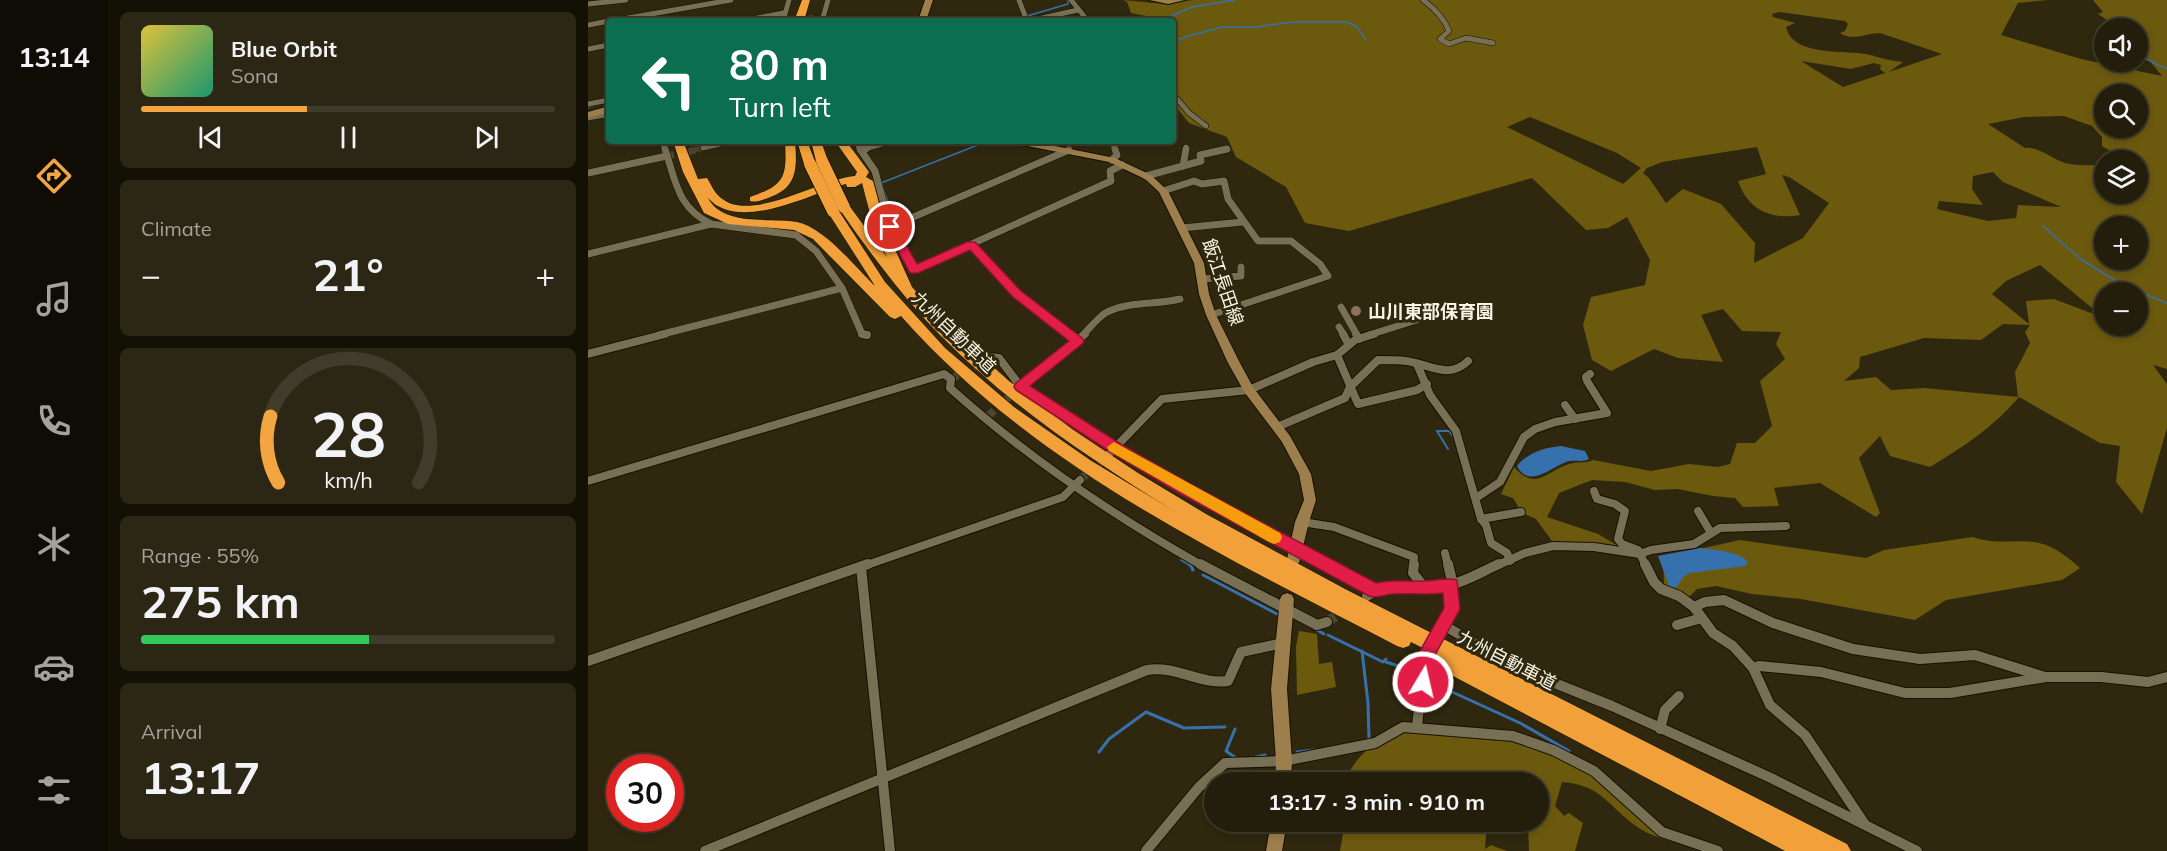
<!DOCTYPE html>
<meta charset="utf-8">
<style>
:root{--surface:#231e0b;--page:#2b2714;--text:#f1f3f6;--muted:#a3a29d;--line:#403c2c;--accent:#f2a541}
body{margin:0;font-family:Mulish,"Noto Sans JP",sans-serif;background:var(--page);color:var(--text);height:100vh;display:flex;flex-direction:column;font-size:22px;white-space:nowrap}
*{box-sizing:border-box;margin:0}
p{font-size:20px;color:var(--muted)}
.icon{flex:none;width:33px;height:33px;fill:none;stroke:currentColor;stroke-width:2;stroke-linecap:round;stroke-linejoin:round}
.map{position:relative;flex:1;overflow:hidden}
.drawer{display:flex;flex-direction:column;gap:12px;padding:12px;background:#131006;width:480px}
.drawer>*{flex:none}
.guide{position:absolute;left:18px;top:18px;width:570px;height:126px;border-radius:6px;box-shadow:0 3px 9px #0003,0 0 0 2px var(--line);background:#0b6e4f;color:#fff;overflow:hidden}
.buttons{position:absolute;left:1506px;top:18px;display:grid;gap:12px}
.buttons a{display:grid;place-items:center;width:54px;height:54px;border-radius:50%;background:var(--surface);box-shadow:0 3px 9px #0003,0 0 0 2px var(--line);font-size:30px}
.speed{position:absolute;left:18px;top:754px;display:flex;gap:12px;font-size:30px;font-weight:700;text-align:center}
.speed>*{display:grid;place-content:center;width:78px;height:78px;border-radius:50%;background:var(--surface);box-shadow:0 3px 9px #0003,0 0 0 2px var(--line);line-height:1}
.speed .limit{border:9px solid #d22;background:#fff;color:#111}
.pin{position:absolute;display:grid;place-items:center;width:51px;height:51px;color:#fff;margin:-26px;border:3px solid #fff;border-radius:50%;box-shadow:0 2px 6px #0007}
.me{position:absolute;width:66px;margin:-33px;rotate:9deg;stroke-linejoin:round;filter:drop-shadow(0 0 4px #0008)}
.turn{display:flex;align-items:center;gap:21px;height:126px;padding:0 24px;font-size:27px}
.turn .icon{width:78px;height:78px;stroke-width:2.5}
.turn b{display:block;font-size:42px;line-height:51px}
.big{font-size:45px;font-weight:700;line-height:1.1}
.drawer .card{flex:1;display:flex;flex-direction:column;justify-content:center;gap:9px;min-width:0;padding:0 21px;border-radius:9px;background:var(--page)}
.drawer .dial{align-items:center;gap:0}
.dial svg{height:156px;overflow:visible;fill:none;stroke:var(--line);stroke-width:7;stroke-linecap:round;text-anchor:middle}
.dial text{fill:var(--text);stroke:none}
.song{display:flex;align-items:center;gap:18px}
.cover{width:72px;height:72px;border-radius:9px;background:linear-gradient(135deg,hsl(50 70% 55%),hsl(160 70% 35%))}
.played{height:6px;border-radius:3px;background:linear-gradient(90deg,var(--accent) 40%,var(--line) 40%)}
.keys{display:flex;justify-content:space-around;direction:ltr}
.heat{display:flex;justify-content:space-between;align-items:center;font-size:33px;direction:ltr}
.charge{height:9px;border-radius:4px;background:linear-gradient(90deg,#34c759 55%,var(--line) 0)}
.trip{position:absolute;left:616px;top:772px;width:345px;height:60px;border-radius:30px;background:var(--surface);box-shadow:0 3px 9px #0003,0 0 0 2px var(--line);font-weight:700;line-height:60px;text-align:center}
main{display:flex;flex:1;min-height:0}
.tabs{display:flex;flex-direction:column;width:108px;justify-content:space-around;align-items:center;background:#0e0c04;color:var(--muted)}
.tabs .icon{width:42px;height:42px}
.tabs .current{color:var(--accent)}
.tabs b{font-size:27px;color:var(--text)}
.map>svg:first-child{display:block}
.forest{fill:#6b590e;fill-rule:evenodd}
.water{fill:#3671ad}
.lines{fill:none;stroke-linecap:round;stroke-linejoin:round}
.stream-far2{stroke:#3671ad;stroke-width:1.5}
.stream-far1{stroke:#3671ad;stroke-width:2}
.stream{stroke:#3671ad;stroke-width:3}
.street-tunnel-far3{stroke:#4d472f;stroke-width:5;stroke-dasharray:5 3;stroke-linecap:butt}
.street-tunnel-far2{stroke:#4d472f;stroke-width:7;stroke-dasharray:7 4;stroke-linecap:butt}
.street-tunnel-far1{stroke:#4d472f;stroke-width:8;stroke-dasharray:8 4.5;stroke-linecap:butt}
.street-tunnel{stroke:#4d472f;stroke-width:10;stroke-dasharray:10 5;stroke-linecap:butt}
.street-far3-casing{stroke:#171100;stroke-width:6}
.street-far2-casing{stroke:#171100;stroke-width:8}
.street-far1-casing{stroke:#171100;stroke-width:10}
.street-casing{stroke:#171100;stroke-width:12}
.secondary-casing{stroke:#171100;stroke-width:2}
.highway-casing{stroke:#171100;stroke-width:1}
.street-far3{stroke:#787055;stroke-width:5}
.street-far2{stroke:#787055;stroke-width:7}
.street-far1{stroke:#787055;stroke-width:8}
.street{stroke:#787055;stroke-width:10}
.secondary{fill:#9d7e4d;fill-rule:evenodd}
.highway{fill:#f2a03a;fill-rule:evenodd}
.street-bridge-casing{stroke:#171100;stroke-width:12;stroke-linecap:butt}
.highway-bridge-casing{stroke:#171100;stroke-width:14;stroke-linecap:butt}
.street-bridge{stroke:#787055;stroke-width:10}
.highway-bridge{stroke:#f2a03a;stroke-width:12}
.route{fill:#e11d48;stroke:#92132f;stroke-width:1.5}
.slow{fill:#f59e0b}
.education-dot{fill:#8d6e63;stroke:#2f280f;stroke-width:2}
.labels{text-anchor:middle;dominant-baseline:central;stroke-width:6;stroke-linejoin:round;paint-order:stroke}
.street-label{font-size:18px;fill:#f9f5e5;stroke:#2f280f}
.poi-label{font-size:18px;font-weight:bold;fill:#f9f5e5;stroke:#2f280f;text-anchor:start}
</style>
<main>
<nav class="tabs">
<b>13:14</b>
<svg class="icon current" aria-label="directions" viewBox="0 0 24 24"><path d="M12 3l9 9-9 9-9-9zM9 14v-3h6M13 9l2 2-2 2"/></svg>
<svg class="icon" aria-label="music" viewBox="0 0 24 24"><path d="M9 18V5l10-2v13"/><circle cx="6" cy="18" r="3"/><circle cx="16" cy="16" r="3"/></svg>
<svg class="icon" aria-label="phone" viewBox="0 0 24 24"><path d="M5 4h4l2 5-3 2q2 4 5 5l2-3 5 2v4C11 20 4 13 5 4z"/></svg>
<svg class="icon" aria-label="climate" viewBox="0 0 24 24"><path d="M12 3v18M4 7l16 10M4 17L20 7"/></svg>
<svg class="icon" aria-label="car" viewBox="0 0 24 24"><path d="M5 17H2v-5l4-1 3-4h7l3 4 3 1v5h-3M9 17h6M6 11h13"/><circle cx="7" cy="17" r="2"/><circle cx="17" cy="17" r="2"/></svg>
<svg class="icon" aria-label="filters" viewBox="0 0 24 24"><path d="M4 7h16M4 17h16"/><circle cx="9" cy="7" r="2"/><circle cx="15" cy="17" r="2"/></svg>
</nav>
<section class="drawer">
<div class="card">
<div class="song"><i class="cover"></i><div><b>Blue Orbit</b><p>Sona</p></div></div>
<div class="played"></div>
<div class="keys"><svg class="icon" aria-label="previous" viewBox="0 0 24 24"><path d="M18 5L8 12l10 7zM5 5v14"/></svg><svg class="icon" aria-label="pause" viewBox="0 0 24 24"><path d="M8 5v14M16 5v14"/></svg><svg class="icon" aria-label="next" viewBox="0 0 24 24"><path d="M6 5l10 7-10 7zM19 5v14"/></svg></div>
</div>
<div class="card"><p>Climate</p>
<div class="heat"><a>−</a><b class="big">21°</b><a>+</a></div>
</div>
<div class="card dial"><svg viewBox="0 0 100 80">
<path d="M14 69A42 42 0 1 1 86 69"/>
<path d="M14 69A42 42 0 0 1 10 35" stroke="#f2a541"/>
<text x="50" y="56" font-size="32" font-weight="700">28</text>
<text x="50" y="72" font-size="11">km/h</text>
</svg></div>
<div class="card"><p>Range · 55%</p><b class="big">275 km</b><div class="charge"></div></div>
<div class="card"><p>Arrival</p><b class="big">13:17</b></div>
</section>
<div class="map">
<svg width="1579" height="851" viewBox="0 0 1579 851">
<rect width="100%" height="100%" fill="#2f280f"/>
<!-- forest -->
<g class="forest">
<path d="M535,0L576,4L605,0H1460L1430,3L1413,35L1493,59L1574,76L1557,55L1550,50V28H1517L1513,26L1522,22L1510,14L1515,12L1505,0H1579V369L1565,365L1579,384V428L1554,514L1528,482L1532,446L1512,443L1431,397C1406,427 1375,447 1342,467L1302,456L1292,436L1271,458L1292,513L1288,517L1232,483L1186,488L1191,506L1155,507L1147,498L1125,496L1090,489L1067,490L1037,482L1004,480L971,493L959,517L1010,534L1032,547L964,541L948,519L934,513L925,498L913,494L926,467C948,492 958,471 981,464C989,461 996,464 1005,460L1063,471L1101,464L1130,467L1142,464L1149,443H1167L1184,426L1172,381L1197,359L1188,344L1193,332L1154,331L1135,309L1113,315L1135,362L1090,358L1066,349L1023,371L1004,360L995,325L1003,297L1057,285L1062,260L1039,217L1020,228L998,230L944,178L761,231L717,223L698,187L648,157L639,137L601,123L585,103V21H560L563,17L543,13L539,2ZM1191,12L1257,21L1260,24L1257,31L1252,33C1266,42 1277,33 1292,33L1354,54L1301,72L1315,62C1303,61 1293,58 1282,55C1260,49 1205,58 1198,27L1207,23L1185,17L1184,14ZM1213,61L1263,69L1286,63L1293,65L1292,69L1297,73L1255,87ZM1516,94H1550V128H1516ZM1476,116L1504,126L1514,137V146L1537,160H1550V194H1516V165C1506,165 1493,166 1482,164C1467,162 1452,146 1437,148L1400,124L1436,117ZM942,117L1029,153L1053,168L1035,184L919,127ZM1169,147L1178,174L1150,181C1160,210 1183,220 1212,215L1194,175L1201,177L1241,203L1215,238L1166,263L1167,243L1133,204L1095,189L1078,203L1061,178L1055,173L1059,168L1074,162ZM1405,172L1415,182L1473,207L1430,205L1428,218L1400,221L1349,209L1351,201L1395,205L1384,189L1385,176ZM1516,226H1550V260H1516ZM1452,265L1516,318L1466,299L1438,301L1441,324L1404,294L1418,281ZM1516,292H1550V326H1516ZM1415,324L1442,325L1437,332L1442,343L1427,372L1430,397L1336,388L1303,390L1288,377L1256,381L1271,368L1272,357L1336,338L1393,340Z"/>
<path d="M1385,537C1410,546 1428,538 1451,543C1466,546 1481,558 1492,568L1474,580L1358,600L1327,620L1213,599L1164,594L1128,586L1109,589L1099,599L1076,584L1075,557L1152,540L1278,558L1296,550Z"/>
<polygon points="711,631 729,634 731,664 744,662 748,687 709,695 708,646"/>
<path d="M816,731C876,735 939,735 993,768C1023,786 1043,817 1073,836C1082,842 1096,844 1107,847C1086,842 1063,838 1045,824C1018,803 1012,785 974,782L967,806L976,816L981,813L995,823L987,851H941L940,823L937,822H951V783H755C774,748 781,747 816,731Z"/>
<polygon points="757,822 899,822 897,849 903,845 919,851 752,851"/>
</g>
<!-- water -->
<g class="water">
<path d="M973,446L997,451L1001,459C994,463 986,459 978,462C962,468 941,489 929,466C941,452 955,448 973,446Z"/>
<path d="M1112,548C1127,550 1150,551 1160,562L1157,566L1102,573L1095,577L1089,587L1082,588L1070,556Z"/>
</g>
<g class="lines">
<!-- stream-far2 -->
<g class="stream-far2">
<polyline points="439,16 480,4 480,0"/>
<polyline points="553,21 579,18 604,7 647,0"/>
<polyline points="585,43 597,37 634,27 668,27 705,22 759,22 769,27 778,40"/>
<polyline points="1550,55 1579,69"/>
<polyline points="0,107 6,105"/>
<polyline points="300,202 293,183 400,141"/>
<polyline points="1455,226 1494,260 1535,285 1579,303"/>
</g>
<!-- stream-far1 -->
<g class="stream-far1">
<polyline points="860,449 849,431 861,431 865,436"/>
<polyline points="593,560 603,566"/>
</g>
<!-- stream -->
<g class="stream">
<polyline points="602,564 605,570"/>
<polyline points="615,575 689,614"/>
<polyline points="729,630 736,634"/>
<polyline points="740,635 795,662 798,659"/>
<polyline points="774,651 780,703 781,739"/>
<polyline points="798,662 826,671"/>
<polyline points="838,680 932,723 981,751"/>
<polyline points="647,729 638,751 648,758"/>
<polyline points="511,752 521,739 558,712 596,728 637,727"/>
<polyline points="709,752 726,750"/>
<polyline points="668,757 677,755"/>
</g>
<!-- street-tunnel-far3 -->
<g class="street-tunnel-far3">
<polyline points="206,21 225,17"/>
<polyline points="106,150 115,148"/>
</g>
<!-- street-tunnel-far2 -->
<polyline class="street-tunnel-far2" points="79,156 113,149"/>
<!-- street-tunnel-far1 -->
<g class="street-tunnel-far1">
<polyline points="363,379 393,362"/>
<polyline points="400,416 428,391"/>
<polyline points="492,480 519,456"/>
</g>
<!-- street-tunnel -->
<polyline class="street-tunnel" points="739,622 759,609"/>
<defs>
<g id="street-far3">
<polyline points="431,0 439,21"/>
<polyline points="483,0 500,21"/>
<path d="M835,0C846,8 856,18 861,31L852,39L861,44L878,38L905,43"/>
<polyline points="0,4 38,0"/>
<polyline points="23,21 143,0"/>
<polyline points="153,21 196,13"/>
<polyline points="195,21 201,0"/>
<polyline points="234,21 240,0"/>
<polyline points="429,21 437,17"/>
<polyline points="441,21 490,10"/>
<polyline points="0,25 21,21"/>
<polyline points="0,49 21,45"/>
<polyline points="585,94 601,113 618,126"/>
<polyline points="0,104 21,100"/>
<polyline points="0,118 21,114"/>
<polyline points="74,141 77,150"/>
<polyline points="267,141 273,150"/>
<polyline points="524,141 527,150"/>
<polyline points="115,148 144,141"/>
<polyline points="273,150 304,141"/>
<polyline points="598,150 598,147"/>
<polyline points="634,150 639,149"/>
</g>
<g id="street-far2">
<path d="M77,149C88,182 89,207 123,224"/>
<polyline points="272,149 287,171 302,227 326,270 523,181 522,171 534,165"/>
<polyline points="273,150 278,149"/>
<polyline points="524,160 529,155 527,149"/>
<polyline points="595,166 598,149"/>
<polyline points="0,173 79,156"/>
<polyline points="558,176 613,161 612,155 639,149"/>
<polyline points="575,191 606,181 614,184 636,181 640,199 670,241 703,241 732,264 740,276 623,315"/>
<polyline points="302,227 481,150"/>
<polyline points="594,228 655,222"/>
<polyline points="383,245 429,294 483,335"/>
<polyline points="0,254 123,224 208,235 228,251 254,288 274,334 279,335"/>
<polyline points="615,279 653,276 653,267"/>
<polyline points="753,307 769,335"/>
<polyline points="751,327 756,335"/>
<polyline points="71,335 254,288"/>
<path d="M495,335C502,328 510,317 519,312C542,301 568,305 592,299"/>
<polyline points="781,335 835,318"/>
</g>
<g id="street-far1">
<polyline points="274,334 279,335"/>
<polyline points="481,334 490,341"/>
<polyline points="755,334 761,345"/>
<polyline points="768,334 771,339"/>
<polyline points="0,354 77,334"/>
<polyline points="749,355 770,404 829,390 839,384"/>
<polyline points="401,357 411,358 433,387 529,449 671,530 740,566"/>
<polyline points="829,364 842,395 868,431 893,519 898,525 903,543 919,553 922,561"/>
<polyline points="433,387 497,334"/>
<polyline points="977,405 987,419"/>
<path d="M689,427L757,398L762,387L790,360C799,360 809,360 818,361C841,364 861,380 880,361"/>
<polyline points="521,454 574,399 661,390 725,362 749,355 767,340 786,334"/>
<path d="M0,481L356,374L363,379L362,388C440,458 524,515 615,566"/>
<polyline points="1006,491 1009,499 1027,504 1037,511 1030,539 1034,544 1050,550 1058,566"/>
<polyline points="888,498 912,482 936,437 947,429 967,422 1019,413 999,381 998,377 1002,374"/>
<polyline points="1110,511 1123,533"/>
<polyline points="893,519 933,512"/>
<polyline points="714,522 746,527 826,557 825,566"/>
<polyline points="857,553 860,566"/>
<polyline points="276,566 475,497 492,480"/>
<polyline points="908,566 937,553 965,546 1006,547 1052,554 1063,550 1106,544 1132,528 1198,526"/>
</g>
<g id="street">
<polyline points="612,564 729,625 739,622"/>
<polyline points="737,564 787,590"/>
<polyline points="826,564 825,573 837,588"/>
<polyline points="860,564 865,585"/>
<polyline points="1057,564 1066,582 1073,589 1091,596 1106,607 1125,633 1145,646 1165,668 1182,705 1217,735 1276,823"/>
<polyline points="273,567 302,851"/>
<path d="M779,596C803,578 835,593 862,585C879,581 895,571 911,564"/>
<polyline points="1106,607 1117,602 1136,600 1185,623 1265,649 1332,659 1387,655 1457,677"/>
<polyline points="855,625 934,670 1024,706 1183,778 1329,851"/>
<polyline points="1089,625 1114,618"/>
<polyline points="852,630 864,608 863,585"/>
<polyline points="0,661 280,564"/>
<polyline points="1165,668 1171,666 1233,672 1317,693 1362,693 1458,677 1513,677 1560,682 1579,677"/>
<path d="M829,728C830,708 836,687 832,667"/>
<polyline points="1072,729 1077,710 1091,696"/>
<path d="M117,851L559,670C588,665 612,685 640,681L653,652L695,643"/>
<polyline points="558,851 611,787 637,763 696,761 787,743 815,727 925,736 965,750 1006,771 1074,832 1130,851"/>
</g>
<g id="secondary">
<polygon points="337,0 345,0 338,21 330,21"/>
<polygon points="561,0 597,0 580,4"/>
<polygon points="21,106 21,112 0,118 0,112"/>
<polygon points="425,141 442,141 527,158 563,175 580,191 616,263 621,294 628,315 652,363 665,387 702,436 723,474 728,500 721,522 711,563 706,565 701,563 699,559 707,522 716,500 711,474 694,442 657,393 640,363 618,315 611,294 606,263 571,192 557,179 521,162 429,144"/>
<polygon points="699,593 704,595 706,599 699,689 704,761 703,783 687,783 688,761 683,689 692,599 694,595"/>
<polygon points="683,822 699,822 694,851 678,851"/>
</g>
<g id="highway">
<polygon points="214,0 222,0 216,21 206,21"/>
<path d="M85,141H95L110,179L119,178C124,186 127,195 136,200C166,221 233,179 267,176L269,172L247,141H258L281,172L278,177L285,181L298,229L324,287L362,328L421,381L484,429L550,473L618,514L759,590L1259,844L1263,851H1197L846,666L843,660L846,654L823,642L821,646L815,648L809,646C632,554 446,467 313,316L307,319L302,317L225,239L206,230L140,224L116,213L95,172ZM274,183L286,229L299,257L260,204H252L250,207C281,252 314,296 352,335C423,407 509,464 596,517L502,460L426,407L357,348L297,282L249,208H241L239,211L287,286C267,267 237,228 209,222C182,217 135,227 120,198C150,232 219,196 254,185L258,184L259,187H267Z"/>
<path d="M197,141H207C209,165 210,186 185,196C177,199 169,203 162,201V197C197,185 199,177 197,141Z"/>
<polygon points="209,141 219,141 228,164 226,166 222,167 216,164"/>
<polygon points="223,141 233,141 240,161 238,163 230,163 228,161"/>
</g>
</defs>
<!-- street-far3 casing -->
<use href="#street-far3" class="street-far3-casing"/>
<!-- street-far2 casing -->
<use href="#street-far2" class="street-far2-casing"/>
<!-- street-far1 casing -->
<use href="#street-far1" class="street-far1-casing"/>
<!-- street casing -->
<use href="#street" class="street-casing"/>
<!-- secondary casing -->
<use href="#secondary" class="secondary-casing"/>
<!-- highway casing -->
<use href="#highway" class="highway-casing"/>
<!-- street-far3 -->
<use href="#street-far3" class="street-far3"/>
<!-- street-far2 -->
<use href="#street-far2" class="street-far2"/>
<!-- street-far1 -->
<use href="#street-far1" class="street-far1"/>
<!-- street -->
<use href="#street" class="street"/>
<!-- secondary -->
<use href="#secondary" class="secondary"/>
<!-- highway -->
<use href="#highway" class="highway"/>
<defs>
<polyline id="street-bridge" points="832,667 850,632"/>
<g id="highway-bridge">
<polyline points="234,161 256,207"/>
<polyline points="222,164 245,211"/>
</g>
</defs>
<!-- street-bridge casing -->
<use href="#street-bridge" class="street-bridge-casing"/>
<!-- highway-bridge casing -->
<use href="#highway-bridge" class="highway-bridge-casing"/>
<!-- street-bridge -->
<use href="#street-bridge" class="street-bridge"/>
<!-- highway-bridge -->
<use href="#highway-bridge" class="highway-bridge"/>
</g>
<!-- route -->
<path class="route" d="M302,223L308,227L329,264L379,242H387L433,291L494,338L496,341L494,344L442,386L534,445L602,484L788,583C805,579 819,582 836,581C847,581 858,577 869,580L872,609L840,668L843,682L841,687L835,690L829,687L823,667L856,608L855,593C838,595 822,593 805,594C797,594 790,599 781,596L591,493L524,453L428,390L426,387L428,383L481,341L425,297L382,250L330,273H322L297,227Z"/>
<!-- slow -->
<polygon class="slow" points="526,442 692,533 694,537 692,542 686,544 681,542 521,451 519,447"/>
<!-- markers -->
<circle class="education-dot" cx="768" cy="311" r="6"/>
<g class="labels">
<!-- street labels -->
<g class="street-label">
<text transform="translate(635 282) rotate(71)">飯江長田線</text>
<text transform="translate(366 332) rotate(44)">九州自動車道</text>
<text transform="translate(919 660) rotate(27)">九州自動車道</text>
</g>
<!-- poi labels -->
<g class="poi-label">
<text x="780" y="311">山川東部保育園</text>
</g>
</g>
</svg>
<div class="buttons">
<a><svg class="icon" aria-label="sound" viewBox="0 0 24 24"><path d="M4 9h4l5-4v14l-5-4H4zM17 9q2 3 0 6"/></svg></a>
<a><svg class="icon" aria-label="search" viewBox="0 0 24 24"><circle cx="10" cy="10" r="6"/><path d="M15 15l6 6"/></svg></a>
<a><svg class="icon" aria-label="layers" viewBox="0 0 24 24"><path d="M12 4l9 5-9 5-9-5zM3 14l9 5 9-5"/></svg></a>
<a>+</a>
<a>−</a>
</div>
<div class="speed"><div class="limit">30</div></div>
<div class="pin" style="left:302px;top:227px;background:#d93025"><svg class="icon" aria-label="arrive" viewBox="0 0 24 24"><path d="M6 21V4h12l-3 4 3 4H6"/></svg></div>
<svg class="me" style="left:835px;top:682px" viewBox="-20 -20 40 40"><circle r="17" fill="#e11d48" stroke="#fff" stroke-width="3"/><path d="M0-11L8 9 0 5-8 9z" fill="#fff"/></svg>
<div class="trip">13:17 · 3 min · 910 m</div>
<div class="guide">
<div class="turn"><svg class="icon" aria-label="left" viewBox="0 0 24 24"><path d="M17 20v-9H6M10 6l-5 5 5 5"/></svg><div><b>80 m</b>Turn left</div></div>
</div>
</div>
</main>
